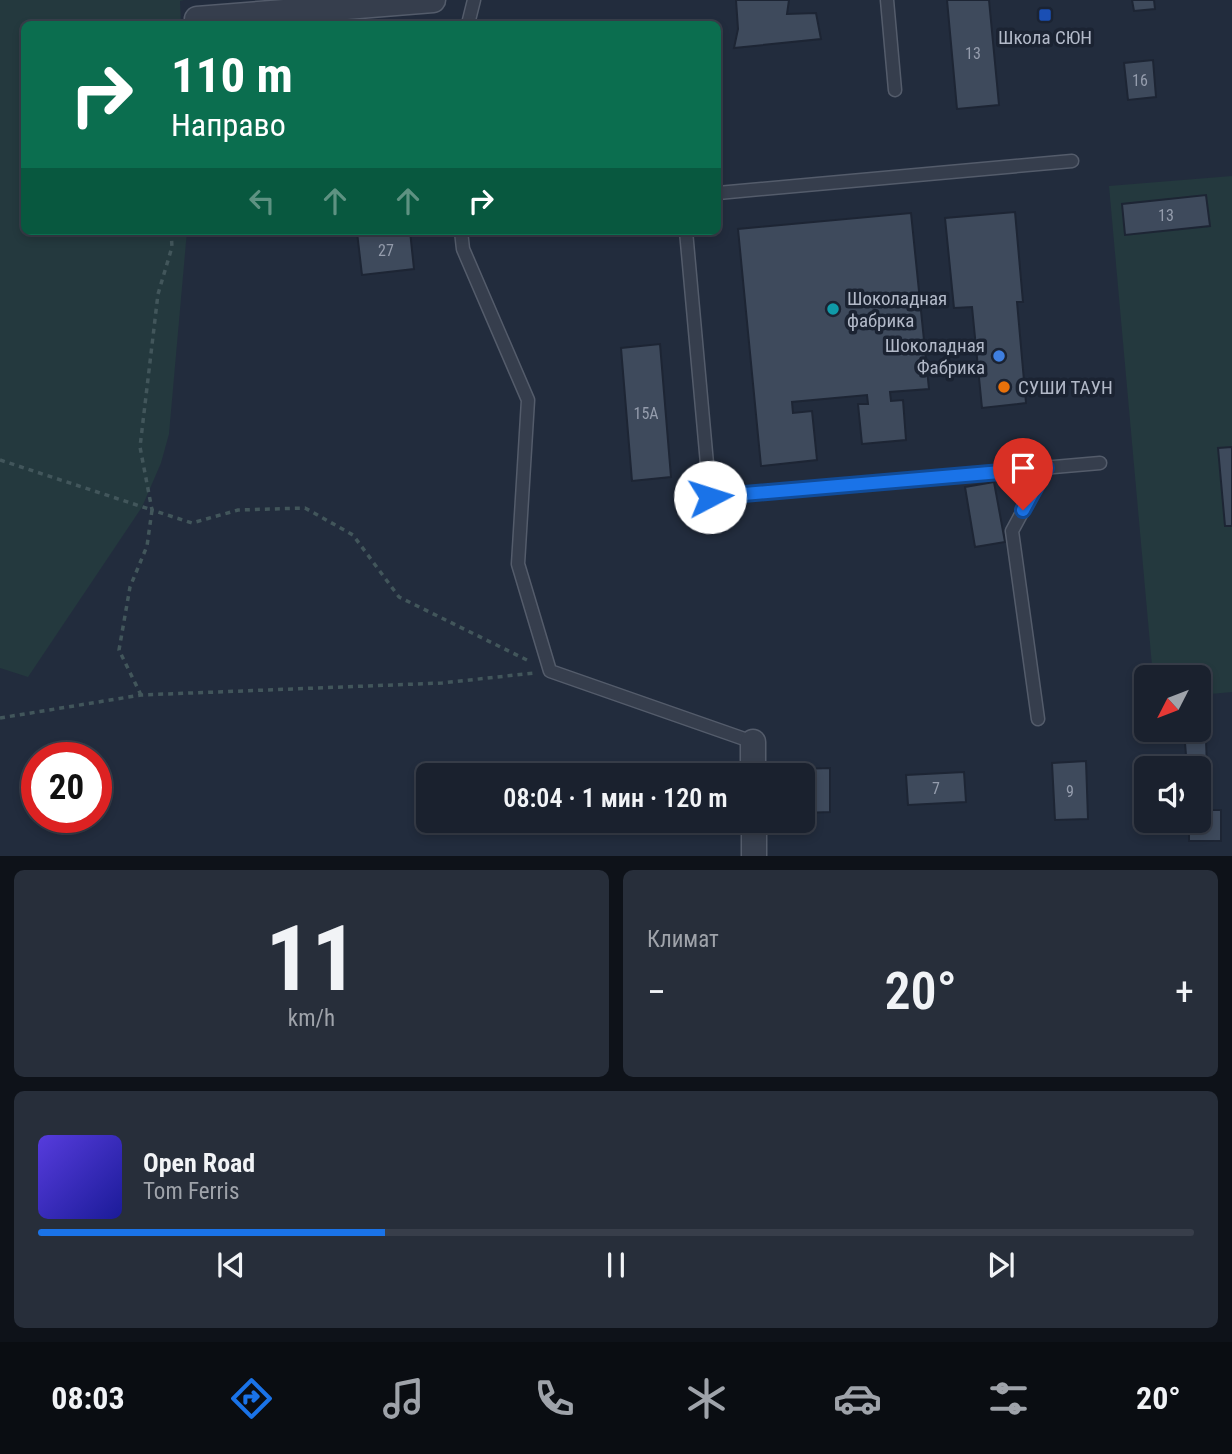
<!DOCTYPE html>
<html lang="ru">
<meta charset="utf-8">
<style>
:root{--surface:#1a212e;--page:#272e3a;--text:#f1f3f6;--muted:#9fa3aa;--line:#383e4a;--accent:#1a73e8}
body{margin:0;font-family:"Roboto Condensed",sans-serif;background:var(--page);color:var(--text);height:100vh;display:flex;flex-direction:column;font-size:26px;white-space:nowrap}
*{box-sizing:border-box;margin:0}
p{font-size:23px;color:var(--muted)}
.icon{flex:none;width:38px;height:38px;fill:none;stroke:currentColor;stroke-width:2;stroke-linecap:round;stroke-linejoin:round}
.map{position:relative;height:856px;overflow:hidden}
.sheet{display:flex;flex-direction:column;gap:14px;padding:14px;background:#0e1219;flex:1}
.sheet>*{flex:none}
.top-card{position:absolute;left:21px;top:21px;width:700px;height:214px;border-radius:10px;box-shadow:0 4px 10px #0003,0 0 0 2px var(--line);background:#0b6e4f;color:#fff;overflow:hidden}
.needle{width:46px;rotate:228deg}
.controls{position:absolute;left:1134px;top:665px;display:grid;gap:14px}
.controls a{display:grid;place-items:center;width:77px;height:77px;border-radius:10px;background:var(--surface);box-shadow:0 4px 10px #0003,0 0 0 2px var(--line);font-size:35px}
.speed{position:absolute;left:21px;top:742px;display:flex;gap:14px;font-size:35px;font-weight:700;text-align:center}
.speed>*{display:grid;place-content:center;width:91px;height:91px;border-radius:50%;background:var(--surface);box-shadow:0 4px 10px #0003,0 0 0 2px var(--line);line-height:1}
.speed .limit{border:10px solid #d22;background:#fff;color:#111}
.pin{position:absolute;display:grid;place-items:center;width:60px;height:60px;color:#fff;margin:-72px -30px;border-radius:50% 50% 50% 0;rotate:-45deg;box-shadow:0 0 7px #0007}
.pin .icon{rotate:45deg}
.me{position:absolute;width:77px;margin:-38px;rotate:85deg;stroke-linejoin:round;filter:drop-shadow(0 0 5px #0008)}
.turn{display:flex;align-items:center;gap:24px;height:147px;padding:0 35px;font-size:32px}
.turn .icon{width:91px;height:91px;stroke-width:2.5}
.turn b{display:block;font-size:49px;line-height:60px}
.lanes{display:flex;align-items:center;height:66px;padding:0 35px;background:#0003;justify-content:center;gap:35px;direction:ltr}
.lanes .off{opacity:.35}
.big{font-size:52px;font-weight:600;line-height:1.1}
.sheet .tile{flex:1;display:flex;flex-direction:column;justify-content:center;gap:10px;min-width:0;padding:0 24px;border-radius:10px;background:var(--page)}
.sheet .dial{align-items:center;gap:0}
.dial b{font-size:91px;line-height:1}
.song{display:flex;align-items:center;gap:21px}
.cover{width:84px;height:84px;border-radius:10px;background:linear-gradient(135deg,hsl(250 70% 55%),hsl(240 70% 35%))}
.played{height:7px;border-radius:4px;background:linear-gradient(90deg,var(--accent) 30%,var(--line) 30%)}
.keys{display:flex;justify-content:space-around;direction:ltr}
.heat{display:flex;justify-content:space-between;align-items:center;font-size:38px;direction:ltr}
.sheet .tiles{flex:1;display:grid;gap:14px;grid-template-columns:1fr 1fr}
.tile:last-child{grid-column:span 2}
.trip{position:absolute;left:416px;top:763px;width:399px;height:70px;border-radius:10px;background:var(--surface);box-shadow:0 4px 10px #0003,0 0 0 2px var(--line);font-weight:600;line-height:70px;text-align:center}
.menu{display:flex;height:112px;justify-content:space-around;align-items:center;background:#0a0d12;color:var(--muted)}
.menu .icon{width:49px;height:49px}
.menu .on{color:var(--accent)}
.menu b{font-size:32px;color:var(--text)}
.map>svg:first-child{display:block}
.green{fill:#24393e}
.building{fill:#3e4a5c;stroke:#1d2534;stroke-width:2}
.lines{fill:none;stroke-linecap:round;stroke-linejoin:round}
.service-casing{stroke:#545c6b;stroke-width:15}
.minor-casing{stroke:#545c6b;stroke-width:27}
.path{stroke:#42565b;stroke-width:3.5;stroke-dasharray:5 5;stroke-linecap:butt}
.service{stroke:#363e4d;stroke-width:12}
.minor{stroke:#363e4d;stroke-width:24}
.route-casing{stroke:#114b97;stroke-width:18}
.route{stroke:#1a73e8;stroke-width:12}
.transit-dot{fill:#1a4fb4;stroke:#1b2332;stroke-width:2.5}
.culture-dot{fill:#0f9aa8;stroke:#1b2332;stroke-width:2.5}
.shop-dot{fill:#3f7fe0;stroke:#1b2332;stroke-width:2.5}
.food-dot{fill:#e8710a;stroke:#1b2332;stroke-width:2.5}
.labels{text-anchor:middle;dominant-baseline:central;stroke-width:7;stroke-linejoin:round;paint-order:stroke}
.number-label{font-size:16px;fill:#959dad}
.poi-label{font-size:19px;fill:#b2b9c8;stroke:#1b2332;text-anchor:start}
</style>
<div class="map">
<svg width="1232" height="856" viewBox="0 0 1232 856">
<rect width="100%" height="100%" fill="#222c3d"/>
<!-- green -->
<g class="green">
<polygon points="0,0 184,0 180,1 181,24 24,24 24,231 187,231 169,434 161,463 142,507 28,677 0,668"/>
<polygon points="1232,176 1232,692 1199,695 1199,677 1153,677 1109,186"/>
</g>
<!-- building -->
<g class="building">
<polygon points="736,0 789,0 787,14 816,13 821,39 734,48 738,29"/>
<polygon points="947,0 989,0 999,105 957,109"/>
<polygon points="1132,0 1154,0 1155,9 1134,11"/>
<polygon points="1153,60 1156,97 1128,100 1124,63"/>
<polygon points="1206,195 1210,226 1125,235 1122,204"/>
<polygon points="1015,212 1023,302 1017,302 1026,403 982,408 972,307 954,308 945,218"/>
<polygon points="911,213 929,389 890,392 891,401 903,400 906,440 862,444 858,404 868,404 867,395 792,402 793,413 812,411 817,460 761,466 738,229"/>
<polygon points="410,231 414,269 362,275 357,232"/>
<polygon points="660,344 671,477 632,481 621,348"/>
<polygon points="1232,447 1232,526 1225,526 1218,448"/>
<polygon points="994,482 1005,542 975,547 965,487"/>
<polygon points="1206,741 1207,765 1187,767 1185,743"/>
<polygon points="1086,761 1088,819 1055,820 1052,763"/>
<polygon points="830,768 830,812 803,813 803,775 800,775 800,769"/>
<polygon points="964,772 966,802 908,805 906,775"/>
<polygon points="1199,810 1221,810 1221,841 1189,841 1189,821 1199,821"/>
</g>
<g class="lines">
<defs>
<g id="service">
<polyline points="887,0 895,90"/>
<polyline points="468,24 474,0"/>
<polyline points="718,193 1072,161"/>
<polyline points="461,231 463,249 528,400 518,564 550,671 753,742"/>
<polyline points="686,231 710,497 1100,463"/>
<polyline points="1038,719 1012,531 1046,468"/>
</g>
<g id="minor">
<polyline points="197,19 433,0"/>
<polyline points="753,742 753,775"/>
<polyline points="754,821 754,856"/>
</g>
</defs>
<!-- service casing -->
<use href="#service" class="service-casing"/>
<!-- minor casing -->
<use href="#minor" class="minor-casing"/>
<!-- path -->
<g class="path">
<polyline points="171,231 172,247 158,294 140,447 152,510 192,523 238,510 305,508 353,535 399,597 529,661"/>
<polyline points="0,460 152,510 147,546 130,587 119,650 141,695"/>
<polyline points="0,718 141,695 442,683 534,673"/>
</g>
<!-- service -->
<use href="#service" class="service"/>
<!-- minor -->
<use href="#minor" class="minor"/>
</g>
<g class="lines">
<defs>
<polyline id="route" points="710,497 1046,468 1023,510"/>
</defs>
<!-- route casing -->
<use href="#route" class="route-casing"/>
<!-- route -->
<use href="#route" class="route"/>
</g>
<!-- markers -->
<rect class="transit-dot" x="1038" y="8" width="14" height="14" rx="3.5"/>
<circle class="culture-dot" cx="833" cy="309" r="7"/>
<circle class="shop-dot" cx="999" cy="356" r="7"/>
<circle class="food-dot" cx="1004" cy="387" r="7"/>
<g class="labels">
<!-- number labels -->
<g class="number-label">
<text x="973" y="53">13</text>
<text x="1140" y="80">16</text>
<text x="1166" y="215">13</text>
<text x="386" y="250">27</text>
<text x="646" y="413">15А</text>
<text x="936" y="788">7</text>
<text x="1070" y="791">9</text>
</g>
<!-- poi labels -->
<g class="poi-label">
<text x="1045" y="37" text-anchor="middle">Школа СЮН</text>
<text x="847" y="298">Шоколадная<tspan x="847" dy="22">фабрика</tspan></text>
<text x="985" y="345" text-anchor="end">Шоколадная<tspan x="985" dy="22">Фабрика</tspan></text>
<text x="1018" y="387">СУШИ ТАУН</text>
</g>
</g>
</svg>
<div class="controls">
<a><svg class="needle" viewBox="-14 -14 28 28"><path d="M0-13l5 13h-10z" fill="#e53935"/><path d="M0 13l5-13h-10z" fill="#9fa3aa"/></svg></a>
<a><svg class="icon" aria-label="sound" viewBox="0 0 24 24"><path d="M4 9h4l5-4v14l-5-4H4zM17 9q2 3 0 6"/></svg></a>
</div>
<div class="speed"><div class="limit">20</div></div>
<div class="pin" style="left:1023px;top:510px;background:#d93025"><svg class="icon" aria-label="arrive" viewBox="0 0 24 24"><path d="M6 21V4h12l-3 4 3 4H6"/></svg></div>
<svg class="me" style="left:710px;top:497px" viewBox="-20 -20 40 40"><circle r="19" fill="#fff"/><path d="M0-13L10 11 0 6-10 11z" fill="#1a73e8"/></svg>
<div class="trip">08:04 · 1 мин · 120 m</div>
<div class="top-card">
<div class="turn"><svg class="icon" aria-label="right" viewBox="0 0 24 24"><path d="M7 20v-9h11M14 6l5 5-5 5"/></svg><div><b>110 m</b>Направо</div></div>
<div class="lanes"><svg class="icon off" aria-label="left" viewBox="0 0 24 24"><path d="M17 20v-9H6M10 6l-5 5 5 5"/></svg><svg class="icon off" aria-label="ahead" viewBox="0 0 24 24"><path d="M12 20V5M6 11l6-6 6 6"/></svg><svg class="icon off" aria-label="ahead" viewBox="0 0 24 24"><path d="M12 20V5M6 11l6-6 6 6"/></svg><svg class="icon" aria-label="right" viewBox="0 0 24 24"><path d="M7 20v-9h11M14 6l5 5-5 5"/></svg></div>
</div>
</div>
<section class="sheet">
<div class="tiles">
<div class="tile dial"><b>11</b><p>km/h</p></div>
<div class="tile"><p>Климат</p>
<div class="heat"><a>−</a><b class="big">20°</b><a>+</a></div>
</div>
<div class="tile">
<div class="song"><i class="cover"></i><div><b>Open Road</b><p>Tom Ferris</p></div></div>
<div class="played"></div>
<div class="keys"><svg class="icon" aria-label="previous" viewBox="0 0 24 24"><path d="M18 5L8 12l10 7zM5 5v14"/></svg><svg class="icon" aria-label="pause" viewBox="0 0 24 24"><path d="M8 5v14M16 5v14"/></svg><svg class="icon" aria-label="next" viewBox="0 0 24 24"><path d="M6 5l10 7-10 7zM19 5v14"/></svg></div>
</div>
</div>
</section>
<nav class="menu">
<b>08:03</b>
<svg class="icon on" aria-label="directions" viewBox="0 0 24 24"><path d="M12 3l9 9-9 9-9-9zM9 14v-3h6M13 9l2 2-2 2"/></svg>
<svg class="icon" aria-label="music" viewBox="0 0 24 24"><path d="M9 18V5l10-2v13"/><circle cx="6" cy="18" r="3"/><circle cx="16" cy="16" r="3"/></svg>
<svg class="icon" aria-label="phone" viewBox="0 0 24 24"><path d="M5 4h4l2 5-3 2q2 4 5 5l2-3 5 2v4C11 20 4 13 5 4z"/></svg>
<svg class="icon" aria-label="climate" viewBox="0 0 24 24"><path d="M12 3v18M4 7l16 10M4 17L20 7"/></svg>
<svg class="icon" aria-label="car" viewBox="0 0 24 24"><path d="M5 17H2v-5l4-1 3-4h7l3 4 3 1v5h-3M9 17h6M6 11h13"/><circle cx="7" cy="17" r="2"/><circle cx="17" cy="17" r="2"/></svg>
<svg class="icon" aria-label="filters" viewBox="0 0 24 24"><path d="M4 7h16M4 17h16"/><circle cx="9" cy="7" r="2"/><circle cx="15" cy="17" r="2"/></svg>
<b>20°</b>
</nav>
